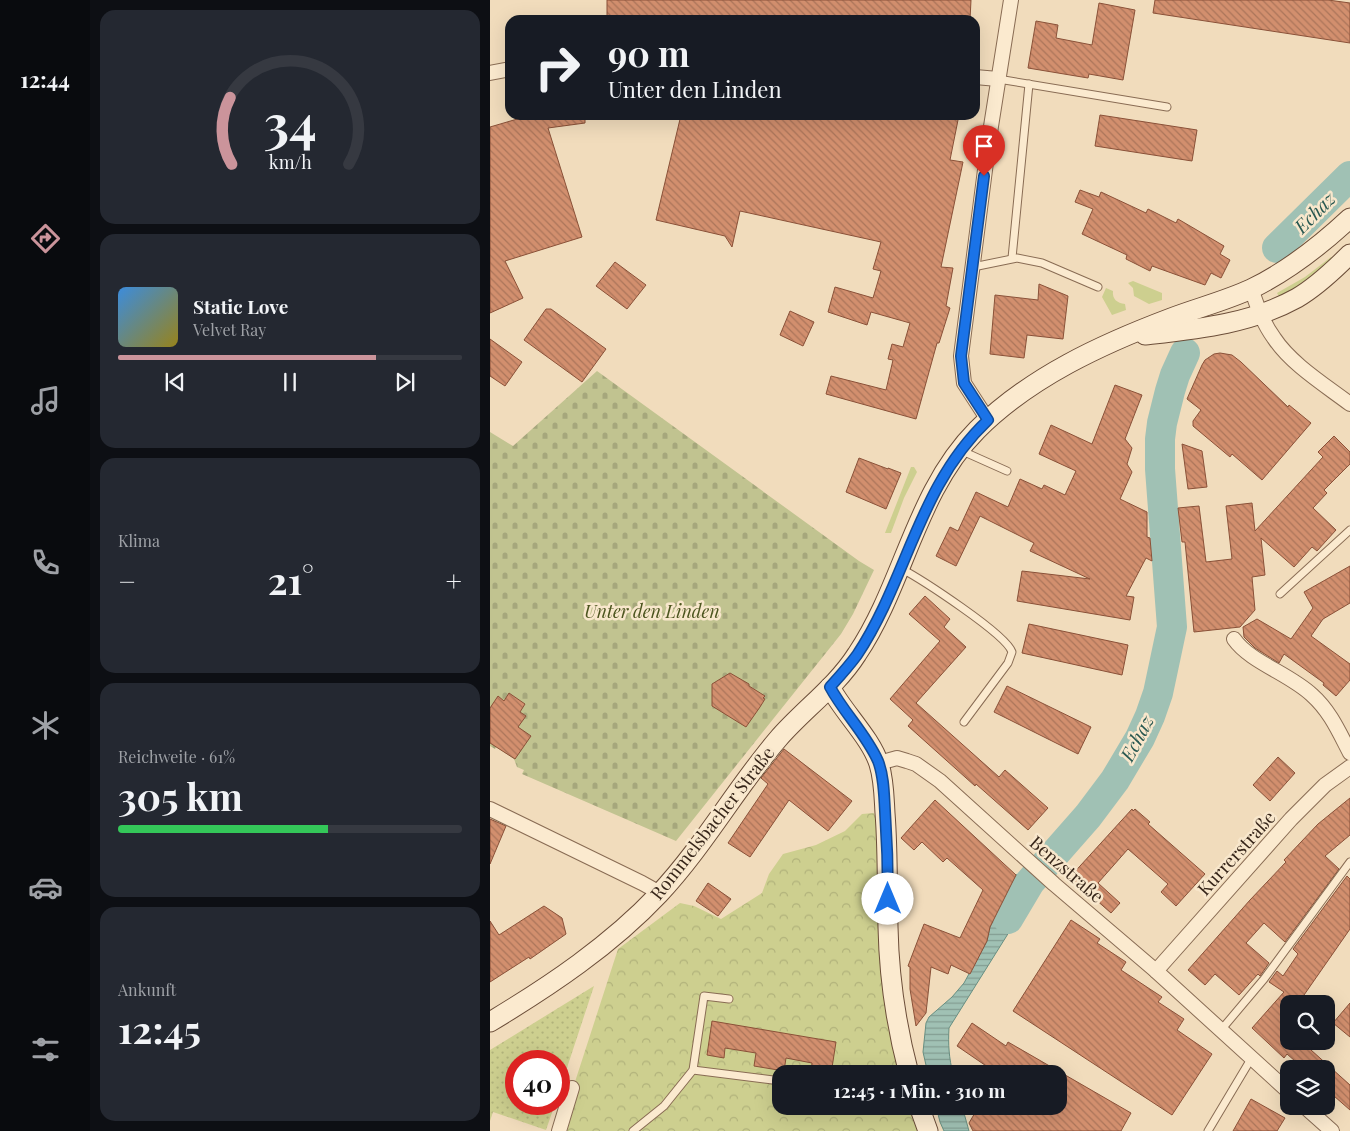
<!DOCTYPE html>
<html lang="de">
<meta charset="utf-8">
<style>
:root{--surface:#171b24;--page:#242831;--text:#f1f3f6;--muted:#9ea1a6;--line:#363941;--accent:#cb949b}
body{margin:0;font-family:"Playfair Display",serif;background:var(--page);color:var(--text);height:100vh;display:flex;flex-direction:column;font-size:19px;white-space:nowrap}
*{box-sizing:border-box;margin:0}
p{font-size:16px;color:var(--muted)}
.icon{flex:none;width:28px;height:28px;fill:none;stroke:currentColor;stroke-width:2;stroke-linecap:round;stroke-linejoin:round}
.map{position:relative;flex:1;overflow:hidden}
.sheet{display:flex;flex-direction:column;gap:10px;padding:10px;background:#0d0f14;width:400px}
.sheet>*{flex:none}
.hud{position:absolute;left:15px;top:15px;width:475px;height:105px;border-radius:15px;box-shadow:0 5px 20px #0002;background:#171b24;color:var(--text);overflow:hidden}
.tools{position:absolute;left:790px;top:995px;display:grid;gap:10px}
.tools a{display:grid;place-items:center;width:55px;height:55px;border-radius:10px;background:var(--surface);box-shadow:0 5px 20px #0002;font-size:25px}
.speed{position:absolute;left:15px;top:1050px;display:flex;gap:10px;font-size:25px;font-weight:700;text-align:center}
.speed>*{display:grid;place-content:center;width:65px;height:65px;border-radius:50%;background:var(--surface);box-shadow:0 5px 20px #0002;line-height:1}
.speed .limit{border:8px solid #d22;background:#fff;color:#111}
.pin{position:absolute;display:grid;place-items:center;width:42px;height:42px;color:#fff;margin:-51px -21px;border-radius:50% 50% 50% 0;rotate:-45deg;box-shadow:0 0 5px #0007}
.pin .icon{rotate:45deg}
.me{position:absolute;width:55px;margin:-28px;rotate:0deg;stroke-linejoin:round;filter:drop-shadow(0 0 4px #0008)}
.turn{display:flex;align-items:center;gap:18px;height:105px;padding:0 20px;font-size:22px}
.turn .icon{width:65px;height:65px;stroke-width:2.5}
.turn b{display:block;font-size:35px;line-height:42px}
.big{font-size:38px;font-weight:700;line-height:1.1}
.sheet .widget{flex:1;display:flex;flex-direction:column;justify-content:center;gap:8px;min-width:0;padding:0 18px;border-radius:15px;background:var(--page)}
.sheet .dial{align-items:center;gap:0}
.dial svg{height:130px;overflow:visible;fill:none;stroke:var(--line);stroke-width:7;stroke-linecap:round;text-anchor:middle}
.dial text{fill:var(--text);stroke:none}
.song{display:flex;align-items:center;gap:15px}
.cover{width:60px;height:60px;border-radius:8px;background:linear-gradient(135deg,hsl(210 70% 55%),hsl(50 70% 35%))}
.played{height:5px;border-radius:2px;background:linear-gradient(90deg,var(--accent) 75%,var(--line) 75%)}
.keys{display:flex;justify-content:space-around;direction:ltr}
.heat{display:flex;justify-content:space-between;align-items:center;font-size:28px;direction:ltr}
.charge{height:8px;border-radius:4px;background:linear-gradient(90deg,#34c759 61%,var(--line) 0)}
.trip{position:absolute;left:282px;top:1065px;width:295px;height:50px;border-radius:15px;background:var(--surface);box-shadow:0 5px 20px #0002;font-weight:700;line-height:50px;text-align:center}
main{display:flex;flex:1;min-height:0}
.dock{display:flex;flex-direction:column;width:90px;justify-content:space-around;align-items:center;background:#090b0e;color:var(--muted)}
.dock .icon{width:35px;height:35px}
.dock .current{color:var(--accent)}
.dock b{font-size:22px;color:var(--text)}
.map>svg:first-child{display:block}
.grass{fill:#cdcf8f}
.forest{fill:url(#forest-crowns)}
.cemetery{fill:url(#cemetery-stones)}
.garden{fill:url(#garden-dots)}
.water{fill:url(#water-rules);stroke:#678f82}
.lines{fill:none;stroke-linecap:round;stroke-linejoin:round}
.river{stroke:#a0c1b4;stroke-width:30}
.building{fill:url(#building-back-hatch);stroke:#8a5138}
.lane-casing{stroke:#896c54;stroke-width:9}
.street-casing{stroke:#896c54;stroke-width:16}
.secondary-casing{stroke:#6b4d38;stroke-width:21}
.lane{stroke:#fbeacf;stroke-width:7}
.street{stroke:#fbeacf;stroke-width:14}
.secondary{stroke:#fbeacf;stroke-width:19}
.route-casing{stroke:#114b97;stroke-width:12}
.route{stroke:#1a73e8;stroke-width:9}
.labels{text-anchor:middle;dominant-baseline:central;stroke-width:5;stroke-linejoin:round;paint-order:stroke}
.park-label{font-size:18px;font-style:italic;fill:#4c551f;stroke:#f8e7cc}
.street-label{font-size:18px;fill:#37261a;stroke:#f8e7cc}
.water-label{font-size:19px;font-style:italic;fill:#285851;stroke:#f8e7cc}
</style>
<main>
<nav class="dock">
<b>12:44</b>
<svg class="icon current" aria-label="directions" viewBox="0 0 24 24"><path d="M12 3l9 9-9 9-9-9zM9 14v-3h6M13 9l2 2-2 2"/></svg>
<svg class="icon" aria-label="music" viewBox="0 0 24 24"><path d="M9 18V5l10-2v13"/><circle cx="6" cy="18" r="3"/><circle cx="16" cy="16" r="3"/></svg>
<svg class="icon" aria-label="phone" viewBox="0 0 24 24"><path d="M5 4h4l2 5-3 2q2 4 5 5l2-3 5 2v4C11 20 4 13 5 4z"/></svg>
<svg class="icon" aria-label="climate" viewBox="0 0 24 24"><path d="M12 3v18M4 7l16 10M4 17L20 7"/></svg>
<svg class="icon" aria-label="car" viewBox="0 0 24 24"><path d="M5 17H2v-5l4-1 3-4h7l3 4 3 1v5h-3M9 17h6M6 11h13"/><circle cx="7" cy="17" r="2"/><circle cx="17" cy="17" r="2"/></svg>
<svg class="icon" aria-label="filters" viewBox="0 0 24 24"><path d="M4 7h16M4 17h16"/><circle cx="9" cy="7" r="2"/><circle cx="15" cy="17" r="2"/></svg>
</nav>
<section class="sheet">
<div class="widget dial"><svg viewBox="0 0 100 80">
<path d="M14 69A42 42 0 1 1 86 69"/>
<path d="M14 69A42 42 0 0 1 13 28" stroke="#cb949b"/>
<text x="50" y="56" font-size="32" font-weight="700">34</text>
<text x="50" y="72" font-size="11">km/h</text>
</svg></div>
<div class="widget">
<div class="song"><i class="cover"></i><div><b>Static Love</b><p>Velvet Ray</p></div></div>
<div class="played"></div>
<div class="keys"><svg class="icon" aria-label="previous" viewBox="0 0 24 24"><path d="M18 5L8 12l10 7zM5 5v14"/></svg><svg class="icon" aria-label="pause" viewBox="0 0 24 24"><path d="M8 5v14M16 5v14"/></svg><svg class="icon" aria-label="next" viewBox="0 0 24 24"><path d="M6 5l10 7-10 7zM19 5v14"/></svg></div>
</div>
<div class="widget"><p>Klima</p>
<div class="heat"><a>−</a><b class="big">21°</b><a>+</a></div>
</div>
<div class="widget"><p>Reichweite · 61%</p><b class="big">305 km</b><div class="charge"></div></div>
<div class="widget"><p>Ankunft</p><b class="big">12:45</b></div>
</section>
<div class="map">
<svg width="860" height="1131" viewBox="0 0 860 1131">
<defs>
<pattern id="forest-crowns" width="20" height="18" patternUnits="userSpaceOnUse" patternTransform="scale(1.25)"><rect width="20" height="18" fill="#cdcf8f"/><path d="M2 6a3 3 0 1 1 6 0M12 15a3 3 0 1 1 6 0" fill="none" stroke="#b1b27b"/></pattern>
<pattern id="cemetery-stones" width="16" height="16" patternUnits="userSpaceOnUse" patternTransform="scale(1.25)"><rect width="16" height="16" fill="#c1c390"/><path d="M2 7V4a2 2 0 0 1 4 0v3zM10 15v-3a2 2 0 0 1 4 0v3z" fill="#a6a77c"/></pattern>
<pattern id="garden-dots" width="8" height="8" patternUnits="userSpaceOnUse" patternTransform="scale(1.25)"><rect width="8" height="8" fill="#cdcf8f"/><path d="M2 2h.1M6 6h.1" fill="none" stroke="#b1b27b" stroke-width="1.8" stroke-linecap="round"/></pattern>
<pattern id="water-rules" width="6" height="5" patternUnits="userSpaceOnUse" patternTransform="scale(1.25)"><rect width="6" height="5" fill="#a0c1b4"/><path d="M0 2.5h6" fill="none" stroke="#839d92"/></pattern>
<pattern id="building-back-hatch" width="6" height="6" patternUnits="userSpaceOnUse" patternTransform="scale(1.25)"><rect width="6" height="6" fill="#d28f6e"/><path d="M-1 5l2 2M0 0l6 6M5-1l2 2" fill="none" stroke="#ab755a"/></pattern>
</defs>
<rect width="100%" height="100%" fill="#f1dcbc"/>
<!-- grass -->
<g class="grass">
<polygon points="841,257 843,259 830,273 791,300 787,293 815,277"/>
<polygon points="643,281 672,293 672,300 659,304 644,296 643,288 638,283"/>
<path d="M616,288L623,291C622,299 627,303 635,304L636,310L622,315L612,297Z"/>
<polygon points="421,467 424,467 427,472 414,498 401,533 395,533"/>
</g>
<!-- forest -->
<polygon class="forest" points="384,813 397,850 419,1074 291,1074 291,1106 429,1106 438,1131 71,1131 83,1088 128,949 190,903 204,906 231,919 272,893 279,874 293,854 326,845 355,831 372,814"/>
<!-- cemetery -->
<polygon class="cemetery" points="107,371 369,561 384,570 363,614 351,634 186,841 32,774 34,770 27,767 24,759 6,747 5,749 0,746 0,432 23,446"/>
<!-- garden -->
<polygon class="garden" points="104,986 69,1092 69,1061 26,1061 26,1104 65,1104 56,1130 3,1112 0,1121 0,1050"/>
<!-- water -->
<g class="water">
<polygon points="860,165 860,193 838,215 793,251 781,237 806,218"/>
<path d="M527,874L547,891L531,913L459,1028C458,1044 459,1058 463,1074H438L433,1052L436,1023L439,1017L462,997L474,983L497,941L500,927Z"/>
<polygon points="446,1106 472,1106 479,1131 454,1131 450,1122"/>
</g>
<g class="lines">
<!-- river -->
<g class="river">
<polyline points="787,248 860,176"/>
<polyline points="518,919 540,882 598,816 625,780 650,738 660,716 668,693 682,627 670,469 670,439 672,423 680,391 685,375 695,353"/>
</g>
</g>
<!-- building -->
<g class="building">
<polygon points="117,0 481,0 480,20 117,20"/>
<polygon points="665,0 838,0 860,3 860,43 663,13"/>
<polygon points="609,3 645,10 633,80 599,74 598,78 538,68 546,21 568,25 566,38 602,45"/>
<polygon points="41,115 95,115 95,123 58,128 92,237 15,261 33,298 0,313 0,127"/>
<polygon points="191,115 469,115 460,160 473,162 451,267 463,268 456,306 460,308 449,343 447,343 426,419 336,394 341,376 396,390 403,360 398,359 402,344 413,347 420,323 381,312 377,325 338,312 345,287 383,298 391,271 383,269 391,242 250,211 242,247 235,236 166,220"/>
<polygon points="610,115 707,130 702,161 605,146"/>
<polygon points="590,190 609,197 611,192 656,213 658,209 686,223 688,219 734,246 730,254 740,260 731,278 721,273 715,285 662,266 660,271 636,259 637,255 592,234 603,209 585,202"/>
<polygon points="125,262 156,285 137,309 106,286"/>
<polygon points="549,284 578,296 573,339 537,335 534,358 500,354 505,295 548,300"/>
<polygon points="56,309 61,309 116,349 92,382 34,340"/>
<polygon points="300,311 324,322 313,346 290,335"/>
<polygon points="0,339 32,362 15,386 0,376"/>
<polygon points="730,353 742,355 751,362 798,407 799,405 821,423 772,480 742,454 740,457 703,426 703,421 711,410 697,399 712,365 715,360 724,354"/>
<polygon points="625,385 652,395 635,439 642,448 637,464 642,472 630,499 657,512 657,537 660,538 662,561 656,558 636,596 644,597 640,620 527,601 532,571 600,579 540,551 544,543 490,516 466,566 446,556 460,527 468,531 486,492 518,507 530,479 552,489 554,485 575,495 586,471 549,454 561,425 602,444"/>
<polygon points="844,436 860,452 860,464 834,490 837,493 823,508 846,530 827,551 822,547 804,567 771,538 775,575 762,577 765,610 750,627 704,632 695,542 692,542 688,508 709,506 716,562 742,559 736,506 762,503 765,531 833,457 828,452"/>
<polygon points="692,444 712,451 717,487 698,489"/>
<polygon points="369,458 398,469 398,468 411,473 396,509 356,492"/>
<polygon points="860,566 860,603 833,619 821,636 860,664 860,680 846,696 833,685 834,683 794,654 789,663 765,648 754,637 753,627 767,619 801,639 823,608 814,592"/>
<polygon points="435,596 460,619 454,627 476,647 426,703 509,777 515,770 558,808 538,830 486,784 485,786 418,726 423,720 400,699 450,641 419,614"/>
<polygon points="539,624 638,645 632,675 532,653"/>
<polygon points="240,673 259,684 259,686 275,696 273,698 275,699 270,707 256,727 222,706 222,684"/>
<polygon points="517,686 601,727 588,754 504,712"/>
<polygon points="19,693 35,704 30,712 36,716 28,727 41,736 25,759 0,743 0,708 8,696 14,701"/>
<polygon points="294,749 362,801 338,831 299,800 260,857 238,843 278,784 271,778"/>
<polygon points="788,757 805,773 780,801 763,785"/>
<polygon points="860,798 860,835 835,856 849,869 795,942 774,923 756,943 779,963 770,976 768,974 749,995 725,974 715,985 698,970 760,900 796,862 794,860 828,824"/>
<polygon points="445,800 526,875 500,927 497,941 480,974 461,965 458,974 441,967 436,1013 426,1026 420,989 420,967 418,966 434,924 470,938 493,890 457,858 453,862 432,842 424,850 411,838"/>
<polygon points="642,809 643,811 645,809 660,822 658,824 715,874 686,906 671,892 678,884 638,849 608,883 630,903 621,913 580,877"/>
<polygon points="0,819 16,826 0,864"/>
<polygon points="857,876 860,879 860,929 814,995 819,999 815,1004 811,1004 799,996 799,1041 811,1041 860,1085 860,1110 836,1089 836,1069 814,1069 797,1054 794,1058 762,1028 794,992 779,982 787,971 793,976 808,954 803,949"/>
<polygon points="218,883 241,899 228,916 206,901"/>
<polygon points="54,906 72,918 76,934 40,959 39,957 0,982 0,921 9,935"/>
<polygon points="581,920 610,939 607,943 636,962 631,970 672,997 668,1002 694,1019 687,1030 722,1054 682,1115 523,1011"/>
<polygon points="860,1003 860,1037 843,1023"/>
<polygon points="222,1021 346,1042 341,1074 321,1072 322,1063 296,1058 294,1071 264,1066 266,1053 235,1048 234,1058 217,1055"/>
<polygon points="482,1023 516,1046 518,1042 641,1113 631,1131 483,1131 479,1123 489,1106 569,1106 569,1074 508,1074 467,1046"/>
<polygon points="761,1099 795,1118 787,1131 743,1131"/>
</g>
<g class="lines">
<defs>
<g id="lane">
<polyline points="508,79 677,107"/>
<polyline points="522,258 539,84"/>
<polyline points="483,267 527,258 552,263 608,287"/>
<polyline points="470,450 517,471"/>
<path d="M410,568C431,579 516,634 522,652L518,663L474,722"/>
<polyline points="790,594 860,530"/>
<polyline points="731,1030 774,979 860,862"/>
<polyline points="203,1070 291,1081"/>
<polyline points="143,1131 174,1106 203,1070 214,996 239,999"/>
<polyline points="718,1131 761,1059"/>
</g>
<g id="street">
<polyline points="0,73 20,69"/>
<polyline points="485,77 508,79"/>
<path d="M761,288C767,306 773,323 784,338C801,364 835,385 860,404"/>
<polyline points="498,420 474,383 471,356 499,139 521,0"/>
<path d="M744,639C760,662 800,674 822,695C840,711 849,732 860,753"/>
<polyline points="389,763 407,758 417,761 426,764 450,781 564,884 666,971 799,1092"/>
<polyline points="0,809 152,883 170,893"/>
<polyline points="666,971 801,819 835,785 860,767"/>
<polyline points="814,1106 842,1131"/>
<polyline points="69,1131 82,1088"/>
</g>
<g id="secondary">
<path d="M655,335C708,329 760,324 807,298C826,287 844,270 860,254"/>
<path d="M340,687C353,712 381,738 389,764C394,780 394,796 395,813C398,851 397,889 398,927C399,977 406,1025 419,1074"/>
<path d="M0,1022C60,986 121,945 169,894C214,846 246,788 288,739C313,710 346,687 367,654C414,584 426,491 487,430C540,377 612,344 681,318C707,308 735,301 761,289C798,271 830,246 860,218"/>
<polyline points="429,1106 438,1131"/>
</g>
</defs>
<!-- lane casing -->
<use href="#lane" class="lane-casing"/>
<!-- street casing -->
<use href="#street" class="street-casing"/>
<!-- secondary casing -->
<use href="#secondary" class="secondary-casing"/>
<!-- lane -->
<use href="#lane" class="lane"/>
<!-- street -->
<use href="#street" class="street"/>
<!-- secondary -->
<use href="#secondary" class="secondary"/>
</g>
<g class="lines">
<defs>
<path id="route" d="M398,899C398,869 397,840 395,811C394,795 394,776 388,761C376,734 354,713 340,687C349,677 359,666 367,655C418,578 428,486 498,420L474,383L471,356L494,176"/>
</defs>
<!-- route casing -->
<use href="#route" class="route-casing"/>
<!-- route -->
<use href="#route" class="route"/>
</g>
<g class="labels">
<!-- park labels -->
<g class="park-label">
<text x="162" y="611">Unter den Linden</text>
</g>
<!-- street labels -->
<g class="street-label">
<text transform="translate(222 823) rotate(-52)">Rommelsbacher Straße</text>
<text transform="translate(746 853) rotate(-48)">Kurrerstraße</text>
<text transform="translate(577 869) rotate(41)">Benzstraße</text>
</g>
<!-- water labels -->
<g class="water-label">
<text transform="translate(824 212) rotate(-45)">Echaz</text>
<text transform="translate(646 738) rotate(-62)">Echaz</text>
</g>
</g>
</svg>
<div class="tools">
<a><svg class="icon" aria-label="search" viewBox="0 0 24 24"><circle cx="10" cy="10" r="6"/><path d="M15 15l6 6"/></svg></a>
<a><svg class="icon" aria-label="layers" viewBox="0 0 24 24"><path d="M12 4l9 5-9 5-9-5zM3 14l9 5 9-5"/></svg></a>
</div>
<div class="speed"><div class="limit">40</div></div>
<div class="pin" style="left:494px;top:176px;background:#d93025"><svg class="icon" aria-label="arrive" viewBox="0 0 24 24"><path d="M6 21V4h12l-3 4 3 4H6"/></svg></div>
<svg class="me" style="left:398px;top:899px" viewBox="-20 -20 40 40"><circle r="19" fill="#fff"/><path d="M0-13L10 11 0 6-10 11z" fill="#1a73e8"/></svg>
<div class="trip">12:45 · 1 Min. · 310 m</div>
<div class="hud">
<div class="turn"><svg class="icon" aria-label="right" viewBox="0 0 24 24"><path d="M7 20v-9h11M14 6l5 5-5 5"/></svg><div><b>90 m</b>Unter den Linden</div></div>
</div>
</div>
</main>
